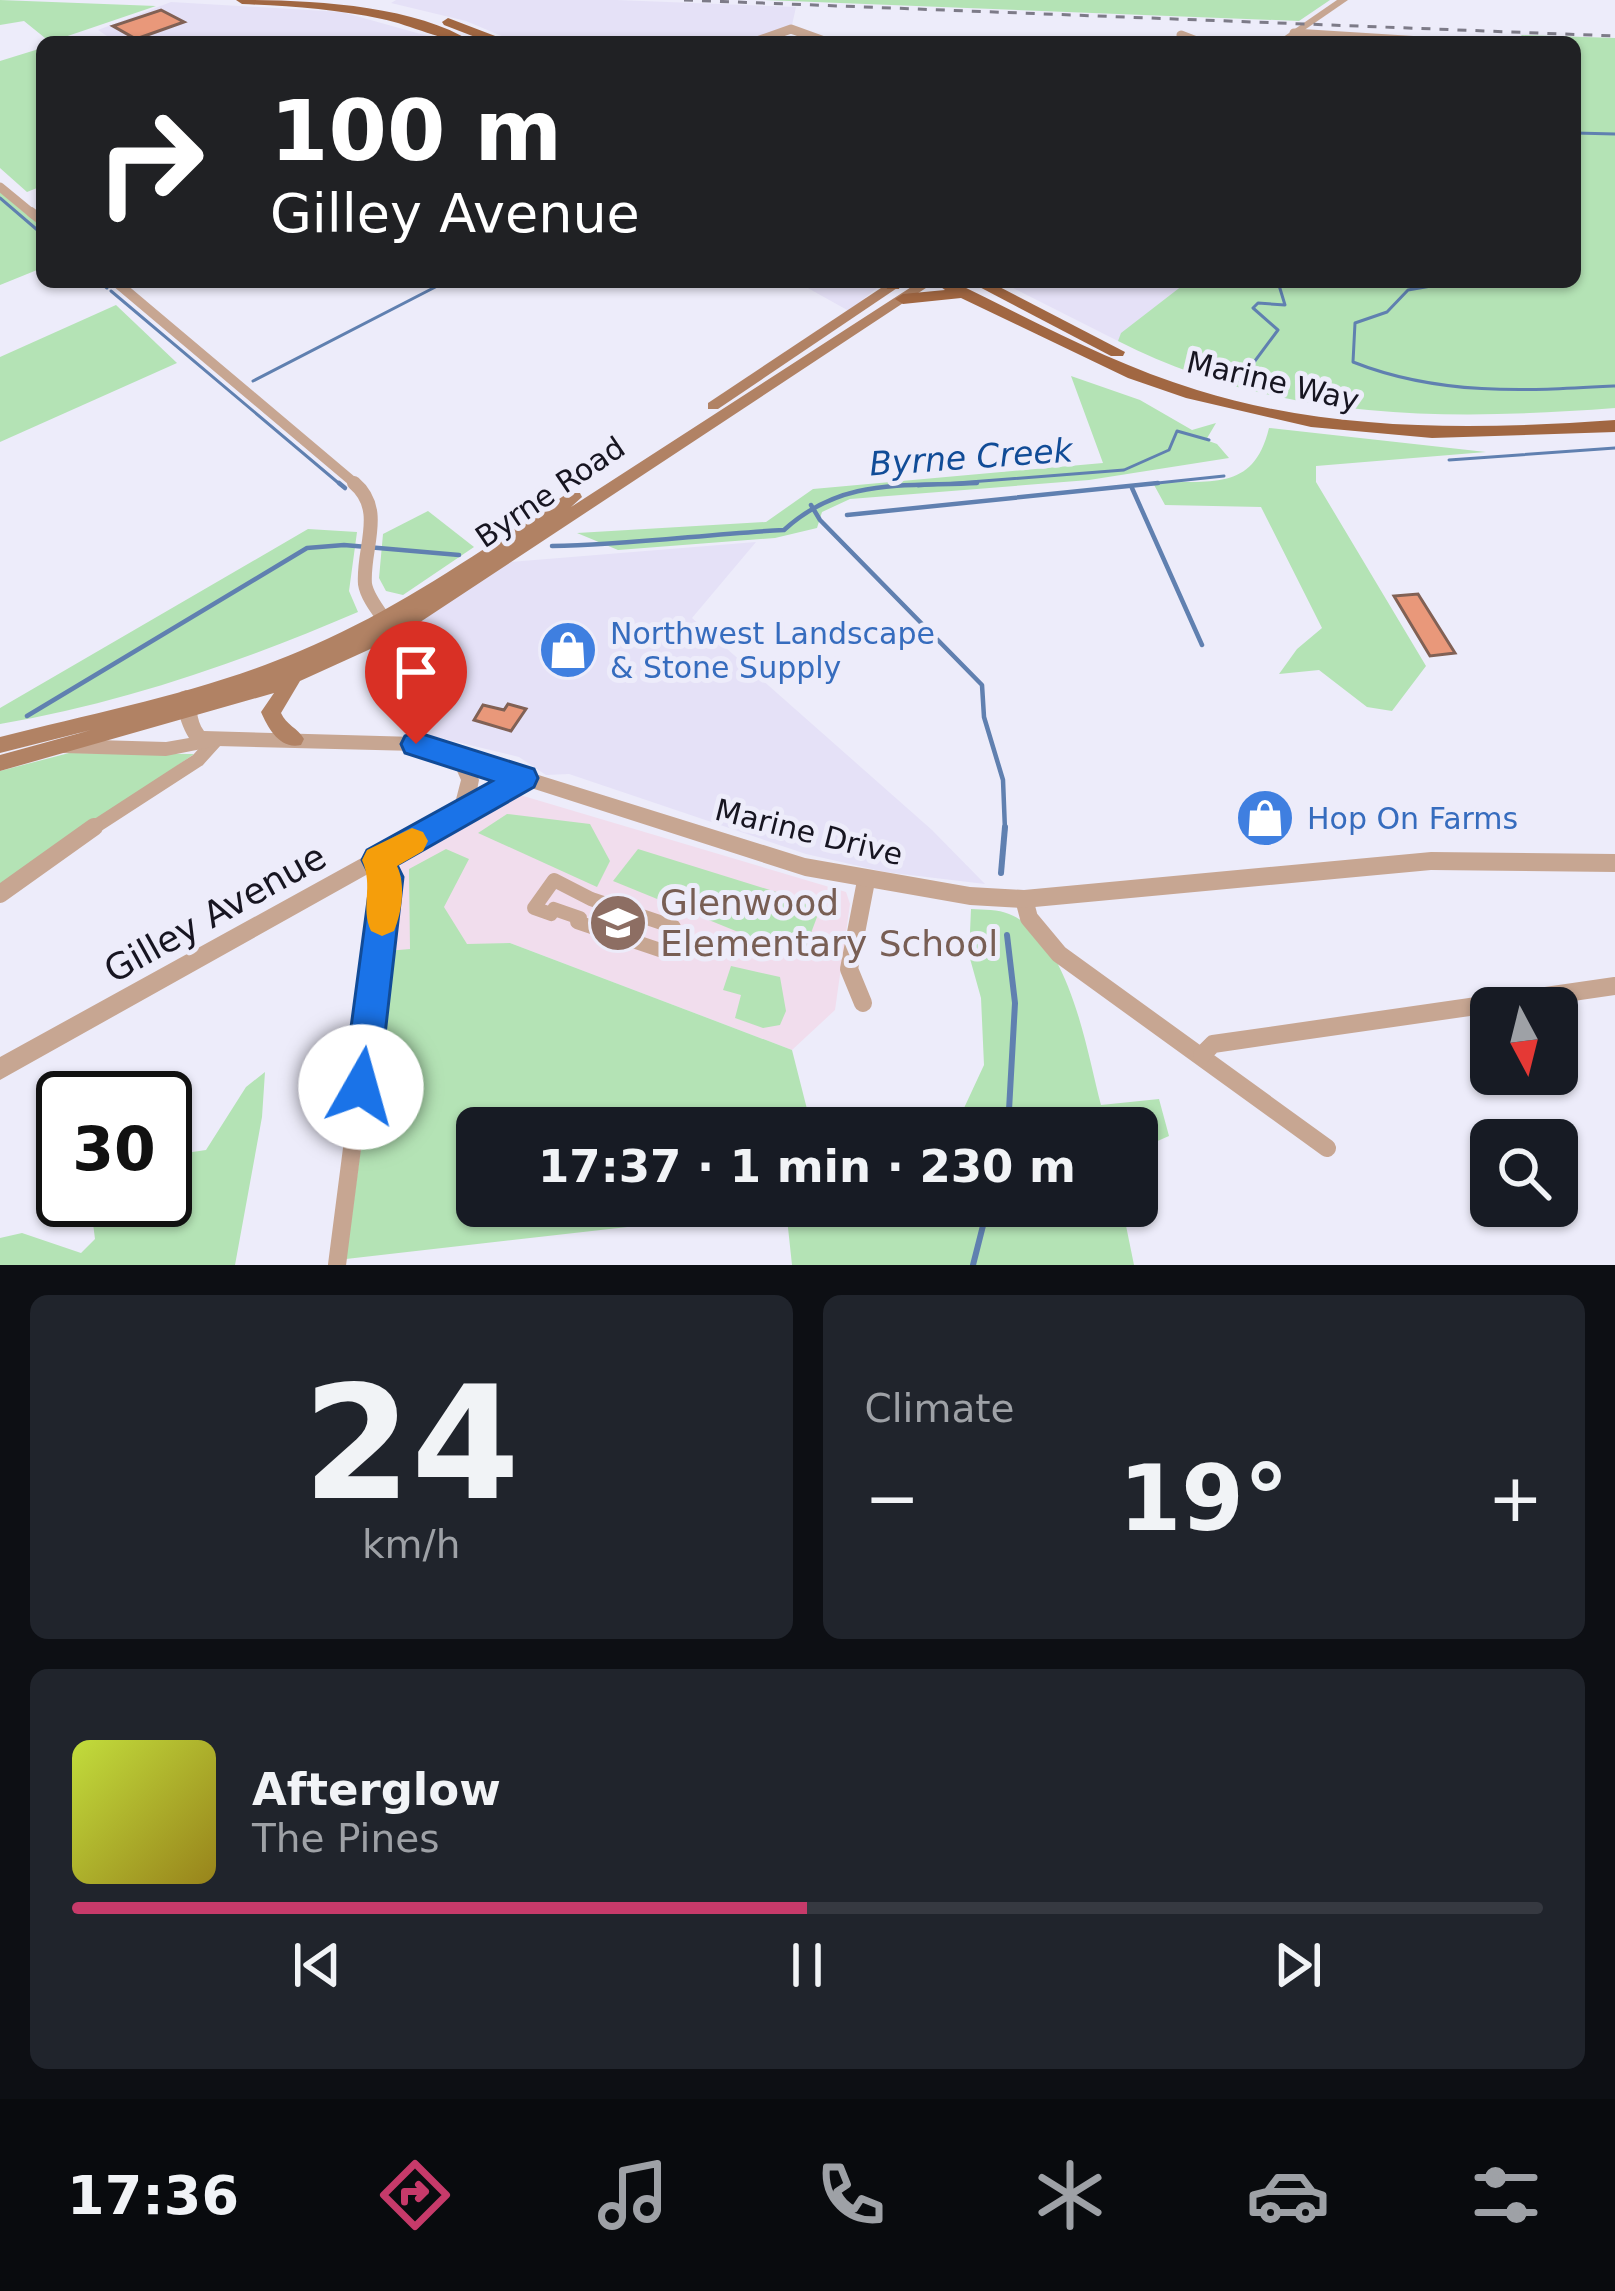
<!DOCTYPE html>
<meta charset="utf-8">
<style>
:root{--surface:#171b24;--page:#20242c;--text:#f1f3f6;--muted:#9ea1a6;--line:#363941;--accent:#c73a6a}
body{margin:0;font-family:"DejaVu Sans",sans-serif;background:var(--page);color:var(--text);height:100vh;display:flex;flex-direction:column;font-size:45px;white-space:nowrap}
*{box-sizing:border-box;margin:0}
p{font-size:39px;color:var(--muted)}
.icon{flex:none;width:66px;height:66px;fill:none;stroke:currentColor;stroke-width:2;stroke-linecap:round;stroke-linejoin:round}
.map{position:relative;height:1265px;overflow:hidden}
.drawer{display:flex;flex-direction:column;gap:30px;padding:30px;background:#0d0f14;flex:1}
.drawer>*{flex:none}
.guide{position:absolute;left:36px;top:36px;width:1545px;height:252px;border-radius:18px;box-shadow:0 3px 9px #0004;background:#202124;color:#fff;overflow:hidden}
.needle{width:78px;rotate:173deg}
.buttons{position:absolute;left:1470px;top:987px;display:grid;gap:24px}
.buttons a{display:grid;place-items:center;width:108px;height:108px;border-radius:18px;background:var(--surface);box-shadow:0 3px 9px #0004;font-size:60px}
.speed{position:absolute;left:36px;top:1071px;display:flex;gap:24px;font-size:60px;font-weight:700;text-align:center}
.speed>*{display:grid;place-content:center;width:156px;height:156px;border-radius:50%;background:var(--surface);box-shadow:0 3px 9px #0004;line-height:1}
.speed .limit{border:6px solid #111;border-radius:18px;background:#fff;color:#111}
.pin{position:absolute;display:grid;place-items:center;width:102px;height:102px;color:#fff;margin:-123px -51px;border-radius:50% 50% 50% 0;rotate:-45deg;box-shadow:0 0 12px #0007}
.pin .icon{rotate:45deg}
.me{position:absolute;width:132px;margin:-66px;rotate:7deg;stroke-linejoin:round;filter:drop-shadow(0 0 9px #0008)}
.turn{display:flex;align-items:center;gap:42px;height:252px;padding:0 36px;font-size:54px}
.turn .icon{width:156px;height:156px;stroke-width:2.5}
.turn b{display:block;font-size:84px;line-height:102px}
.big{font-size:90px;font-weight:600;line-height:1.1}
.drawer .widget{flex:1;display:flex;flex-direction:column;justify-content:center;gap:18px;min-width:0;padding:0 42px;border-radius:18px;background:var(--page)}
.drawer .dial{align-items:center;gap:0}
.dial b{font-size:156px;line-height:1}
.song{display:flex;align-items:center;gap:36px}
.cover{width:144px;height:144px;border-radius:18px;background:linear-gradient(135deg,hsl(70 70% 55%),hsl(50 70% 35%))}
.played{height:12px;border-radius:6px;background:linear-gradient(90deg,var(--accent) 50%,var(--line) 50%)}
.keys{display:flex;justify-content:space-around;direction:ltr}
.heat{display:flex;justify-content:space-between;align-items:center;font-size:66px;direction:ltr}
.drawer .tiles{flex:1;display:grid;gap:30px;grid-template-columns:1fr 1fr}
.widget:last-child{grid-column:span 2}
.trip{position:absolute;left:456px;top:1107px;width:702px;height:120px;border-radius:18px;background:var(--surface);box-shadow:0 3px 9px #0004;font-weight:600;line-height:120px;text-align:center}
.dock{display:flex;height:192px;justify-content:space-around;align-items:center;background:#090b0e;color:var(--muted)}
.dock .icon{width:84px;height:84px}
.dock .active{color:var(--accent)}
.dock b{font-size:54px;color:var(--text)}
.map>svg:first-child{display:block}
.commercial{fill:#e5e1f7}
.education{fill:#f1dded}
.green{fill:#b4e3b5}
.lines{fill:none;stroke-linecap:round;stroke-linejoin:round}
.stream-far2{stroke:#6080b0;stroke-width:3}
.stream-far1{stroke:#6080b0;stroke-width:4.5}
.stream{stroke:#6080b0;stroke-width:6}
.building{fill:#e9987a;stroke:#816155;stroke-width:3}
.pedestrian{stroke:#c7a692;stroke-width:14}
.minor-far3{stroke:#c7a692;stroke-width:9}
.minor-far2{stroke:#c7a692;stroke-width:10}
.minor-far1{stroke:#c7a692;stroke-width:14}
.minor{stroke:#c7a692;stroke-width:18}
.tertiary{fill:#c7a692;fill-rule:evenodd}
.secondary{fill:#b18264;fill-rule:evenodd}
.primary{fill:#a16742;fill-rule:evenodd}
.rail{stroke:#7d7b88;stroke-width:3;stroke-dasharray:9 9;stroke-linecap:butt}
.route{fill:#1a73e8;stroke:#114b97;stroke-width:3}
.slow{fill:#f59e0b}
.labels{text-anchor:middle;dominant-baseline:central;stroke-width:10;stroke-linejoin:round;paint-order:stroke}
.street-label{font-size:30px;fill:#171521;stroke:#edecfa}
.shop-label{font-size:30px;fill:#366cbe;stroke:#edecfa;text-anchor:start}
.water-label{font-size:33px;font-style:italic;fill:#114c97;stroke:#edecfa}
.near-education-label{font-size:36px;fill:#785e54;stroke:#edecfa;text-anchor:start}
.near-street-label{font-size:36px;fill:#171521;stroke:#edecfa}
</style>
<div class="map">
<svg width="1615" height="1265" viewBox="0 0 1615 1265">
<rect width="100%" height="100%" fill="#edecfa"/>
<!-- commercial -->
<g class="commercial">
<polygon points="396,0 616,0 796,7 792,25 749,42 516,42 466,21 391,3"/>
<polygon points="171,2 342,12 449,42 116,42 98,30"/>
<polygon points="797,282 884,282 849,311"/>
<polygon points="1001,282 1192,282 1118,341"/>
<polygon points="756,542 692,618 932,830 985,884 885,872 806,854 569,774 546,775 519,757 424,734 461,675 378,648 510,562"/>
</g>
<!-- education -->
<polygon class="education" points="520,795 846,892 850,904 835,1010 792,1050 510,943 387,951 402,858"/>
<!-- green -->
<g class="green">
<polygon points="0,0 156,6 50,42 24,21 0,25"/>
<polygon points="764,0 1330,0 1299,21"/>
<path d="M1522,35L1615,38V408C1444,421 1275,421 1118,341L1121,333L1187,282H1575V42H1514Z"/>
<polygon points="42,48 42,186 27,192 0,168 0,61"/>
<polygon points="0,192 42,227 42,268 0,285"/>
<polygon points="116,305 177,363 0,442 0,357"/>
<polygon points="1071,376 1140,400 1192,430 1216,423 1206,440 1217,444 1229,458 1089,480 850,499 822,512 817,528 775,538 618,550 577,533 766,522 813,489 1103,463"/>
<path d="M1269,428L1486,452L1316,466V482L1426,666L1392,711L1367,707L1319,670L1279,674L1297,649L1322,628L1261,507L1165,505L1153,483C1209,479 1253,494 1269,428Z"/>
<polygon points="428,511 474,547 403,595 386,591 379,578 383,534"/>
<path d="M308,529L357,532L349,591L358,612C244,661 123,703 0,724V708Z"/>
<polygon points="69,753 194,754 0,889 0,771"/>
<polygon points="507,814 590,824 610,861 597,887 478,833"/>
<path d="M446,849L469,859L444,907L467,944L510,943L792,1050L808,1113L958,1121L984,1065L981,998L969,955L971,909C984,910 998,909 1009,914C1070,938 1086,1049 1101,1105L1159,1099L1169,1136L1137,1150V1128H477V1206H1122L1134,1265H792L786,1209L346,1259L387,951L410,949L409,869Z"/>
<polygon points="638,849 802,900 817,917 805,949 795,955 613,881"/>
<polygon points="731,966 780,977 786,1011 780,1025 763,1028 735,1018 741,995 723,990"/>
<polygon points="265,1072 262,1117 235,1265 0,1265 0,1238 22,1233 81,1253 95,1239 90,1200 165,1200 165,1156 206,1150 246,1087"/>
</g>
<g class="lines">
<!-- stream-far2 -->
<g class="stream-far2">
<polyline points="1575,133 1615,134"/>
<polyline points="0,198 42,234"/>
<polyline points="100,282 107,288"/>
<path d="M1454,282L1408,290L1387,312L1355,323L1353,362C1439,396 1525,391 1615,386"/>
<polyline points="111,291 342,486"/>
<polyline points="253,381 445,282"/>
<polyline points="1240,381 1278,330 1253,308 1258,303 1285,305 1278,282"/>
<polyline points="1449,460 1615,448"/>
<polyline points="918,486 1124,470 1169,450 1177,431 1209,440"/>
<polyline points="1129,486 1224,476"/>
</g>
<!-- stream-far1 -->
<g class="stream-far1">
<polyline points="339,483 345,488"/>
<polyline points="1132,488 1202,645"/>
<polyline points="811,505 820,520 982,685 984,717 1003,780 1005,830"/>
<polyline points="847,515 1158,483"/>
<path d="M552,546C630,545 706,534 784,530C842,477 903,487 977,483"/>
<polyline points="27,716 307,548 344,545 459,555"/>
</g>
<!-- stream -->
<g class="stream">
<polyline points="1001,873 1005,827"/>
<polyline points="1007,935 1015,1003 1008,1128"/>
<polyline points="973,1265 988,1206"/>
</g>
</g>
<!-- building -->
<g class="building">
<polygon points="161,10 184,22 136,39 113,26"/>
<polygon points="1418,594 1455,653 1430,656 1394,596"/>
<polygon points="508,704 526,709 511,731 474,720 483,705 504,710"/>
</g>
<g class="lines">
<!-- pedestrian -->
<polygon class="pedestrian" points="554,880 591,899 674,927 663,951 577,922 580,918 554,909 551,914 534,908"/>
<!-- minor-far3 -->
<g class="minor-far3">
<polyline points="1294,33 1437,42"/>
<polyline points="1181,35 1199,42"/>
<polyline points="754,42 791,29 827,42"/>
<polyline points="0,187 34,215"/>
</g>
<!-- minor-far2 -->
<g class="minor-far2">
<polyline points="31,212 42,221"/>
<polyline points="116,282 358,486"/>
</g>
<!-- minor-far1 -->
<g class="minor-far1">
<path d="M354,483C386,510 362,549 365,584C367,598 381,614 389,626"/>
<polyline points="90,830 198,760 216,740"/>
</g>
<!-- minor -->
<g class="minor">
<polyline points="0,894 94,827"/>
<polyline points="1024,899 1029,918 1059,954 1327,1148"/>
<polyline points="863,1003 849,969 866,881"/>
<polyline points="1202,1055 1213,1044 1615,986"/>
<polyline points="337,1265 387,877 378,860"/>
</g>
<!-- tertiary -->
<g class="tertiary">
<polygon points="1337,0 1348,0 1287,42 1276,42"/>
<path d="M186,690L192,692C198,705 195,719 204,731L416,737L456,749L460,748L468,753L805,858L970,887L1024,890L1431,852L1615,854V872L1431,870L1024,908L970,905L805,876L525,786L0,1080V1057L454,807L461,780L454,764L416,751L217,746L166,756L63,753L57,751L54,746L57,741L63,739L166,742L189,738C181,725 175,707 180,692ZM475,770L504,779L476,795L479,780Z"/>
</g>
<!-- secondary -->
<g class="secondary">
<polygon points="890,282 906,282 718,409 708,409 708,403"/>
<path d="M919,282H935L399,636L300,681L281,713C286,725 298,728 304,739L301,745C280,750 268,728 261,712L274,693L0,771V755L91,730L0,753V737C101,711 204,692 300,651C396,611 482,550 568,493H580L582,497L571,507Z"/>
</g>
<!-- primary -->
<g class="primary">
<path d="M236,0C306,0 412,4 472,42C442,42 412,25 382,19C336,9 289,6 242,4Z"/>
<polygon points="448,18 503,39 505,42 488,42 444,25 442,22"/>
<polygon points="885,282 901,282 899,289 887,289"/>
<path d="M934,282H954C1034,321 1112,364 1197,390C1332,432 1475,430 1615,420V432L1432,438L1311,427L1186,398L1128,378L961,298L903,304L895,299L903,294L945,290Z"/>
<polygon points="970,282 990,282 1125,352 1123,356 1111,356"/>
</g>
<!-- rail -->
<polyline class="rail" points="684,0 1615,36"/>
</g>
<!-- route -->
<polygon class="route" points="416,732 534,769 538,778 534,787 397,865 403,877 379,1087 373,1100 361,1105 348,1100 343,1087 371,878 362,860 367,850 492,781 405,753 401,744 405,736"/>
<!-- slow -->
<path class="slow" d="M412,828L423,832L428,841L423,851L397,866C406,884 402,913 394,931L382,936L371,931C360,907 374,887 362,860L367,850Z"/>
<!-- icons -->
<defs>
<symbol id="shop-disc" viewBox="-11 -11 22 22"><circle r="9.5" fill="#3f7fe0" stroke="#edecfa"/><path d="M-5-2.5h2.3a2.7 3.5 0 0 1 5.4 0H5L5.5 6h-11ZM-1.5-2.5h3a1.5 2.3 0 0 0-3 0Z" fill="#fff"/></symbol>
<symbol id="school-disc" viewBox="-11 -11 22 22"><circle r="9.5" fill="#8d6e63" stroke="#edecfa"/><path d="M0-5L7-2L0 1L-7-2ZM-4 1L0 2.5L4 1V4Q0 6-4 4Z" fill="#fff"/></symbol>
</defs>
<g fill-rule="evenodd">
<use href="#shop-disc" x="535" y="617" width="66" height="66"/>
<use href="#shop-disc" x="1232" y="785" width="66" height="66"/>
<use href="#school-disc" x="585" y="890" width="66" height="66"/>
</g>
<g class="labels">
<!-- street labels -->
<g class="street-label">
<text transform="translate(1273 381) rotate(13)">Marine Way</text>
<text transform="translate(550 492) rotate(-34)">Byrne Road</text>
<text transform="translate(809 832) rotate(14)">Marine Drive</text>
</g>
<!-- shop labels -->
<g class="shop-label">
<text x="610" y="633">Northwest Landscape<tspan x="610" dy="34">&amp; Stone Supply</tspan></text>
<text x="1307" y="818">Hop On Farms</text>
</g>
<!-- water labels -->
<g class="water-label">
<text transform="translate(971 457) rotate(-4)">Byrne Creek</text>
</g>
<!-- near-education labels -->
<g class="near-education-label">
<text x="660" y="902">Glenwood<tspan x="660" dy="41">Elementary School</tspan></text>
</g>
<!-- near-street labels -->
<g class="near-street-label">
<text transform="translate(215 913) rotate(-29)">Gilley Avenue</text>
</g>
</g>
</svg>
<div class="buttons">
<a><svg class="needle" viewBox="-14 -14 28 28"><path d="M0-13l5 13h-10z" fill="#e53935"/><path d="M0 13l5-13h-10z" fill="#9ea1a6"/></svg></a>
<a><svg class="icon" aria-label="search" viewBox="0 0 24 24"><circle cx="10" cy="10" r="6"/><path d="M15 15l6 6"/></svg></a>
</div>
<div class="speed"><div class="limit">30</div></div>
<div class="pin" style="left:416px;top:744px;background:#d93025"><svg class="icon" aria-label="arrive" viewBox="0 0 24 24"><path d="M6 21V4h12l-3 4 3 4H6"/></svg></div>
<svg class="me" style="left:361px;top:1087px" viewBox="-20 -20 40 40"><circle r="19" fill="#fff"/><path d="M0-13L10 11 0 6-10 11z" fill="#1a73e8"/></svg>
<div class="trip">17:37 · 1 min · 230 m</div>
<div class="guide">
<div class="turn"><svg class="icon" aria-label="right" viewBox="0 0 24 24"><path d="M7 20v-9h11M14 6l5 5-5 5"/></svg><div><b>100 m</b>Gilley Avenue</div></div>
</div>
</div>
<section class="drawer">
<div class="tiles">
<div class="widget dial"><b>24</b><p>km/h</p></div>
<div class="widget"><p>Climate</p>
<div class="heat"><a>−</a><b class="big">19°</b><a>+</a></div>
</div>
<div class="widget">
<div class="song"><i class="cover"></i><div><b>Afterglow</b><p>The Pines</p></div></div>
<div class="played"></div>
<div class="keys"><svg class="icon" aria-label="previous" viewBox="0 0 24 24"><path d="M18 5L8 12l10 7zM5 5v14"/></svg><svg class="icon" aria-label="pause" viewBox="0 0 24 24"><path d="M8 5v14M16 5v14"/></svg><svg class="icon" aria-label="next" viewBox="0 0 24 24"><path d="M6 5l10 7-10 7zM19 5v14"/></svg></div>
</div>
</div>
</section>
<nav class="dock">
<b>17:36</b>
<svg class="icon active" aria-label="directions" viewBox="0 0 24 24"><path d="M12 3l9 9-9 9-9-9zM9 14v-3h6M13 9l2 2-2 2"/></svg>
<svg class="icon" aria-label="music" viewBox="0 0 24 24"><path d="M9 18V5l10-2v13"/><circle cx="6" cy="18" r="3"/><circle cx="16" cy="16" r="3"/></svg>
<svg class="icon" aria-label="phone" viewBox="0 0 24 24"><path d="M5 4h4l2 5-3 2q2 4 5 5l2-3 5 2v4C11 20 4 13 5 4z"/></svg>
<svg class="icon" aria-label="climate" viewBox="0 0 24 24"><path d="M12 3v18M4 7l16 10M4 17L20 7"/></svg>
<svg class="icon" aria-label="car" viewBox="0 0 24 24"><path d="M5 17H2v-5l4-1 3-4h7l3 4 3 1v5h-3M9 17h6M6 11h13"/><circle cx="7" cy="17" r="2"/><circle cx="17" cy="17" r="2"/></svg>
<svg class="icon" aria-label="filters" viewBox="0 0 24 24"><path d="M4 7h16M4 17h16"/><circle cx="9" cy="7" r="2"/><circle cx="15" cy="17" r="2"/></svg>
</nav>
